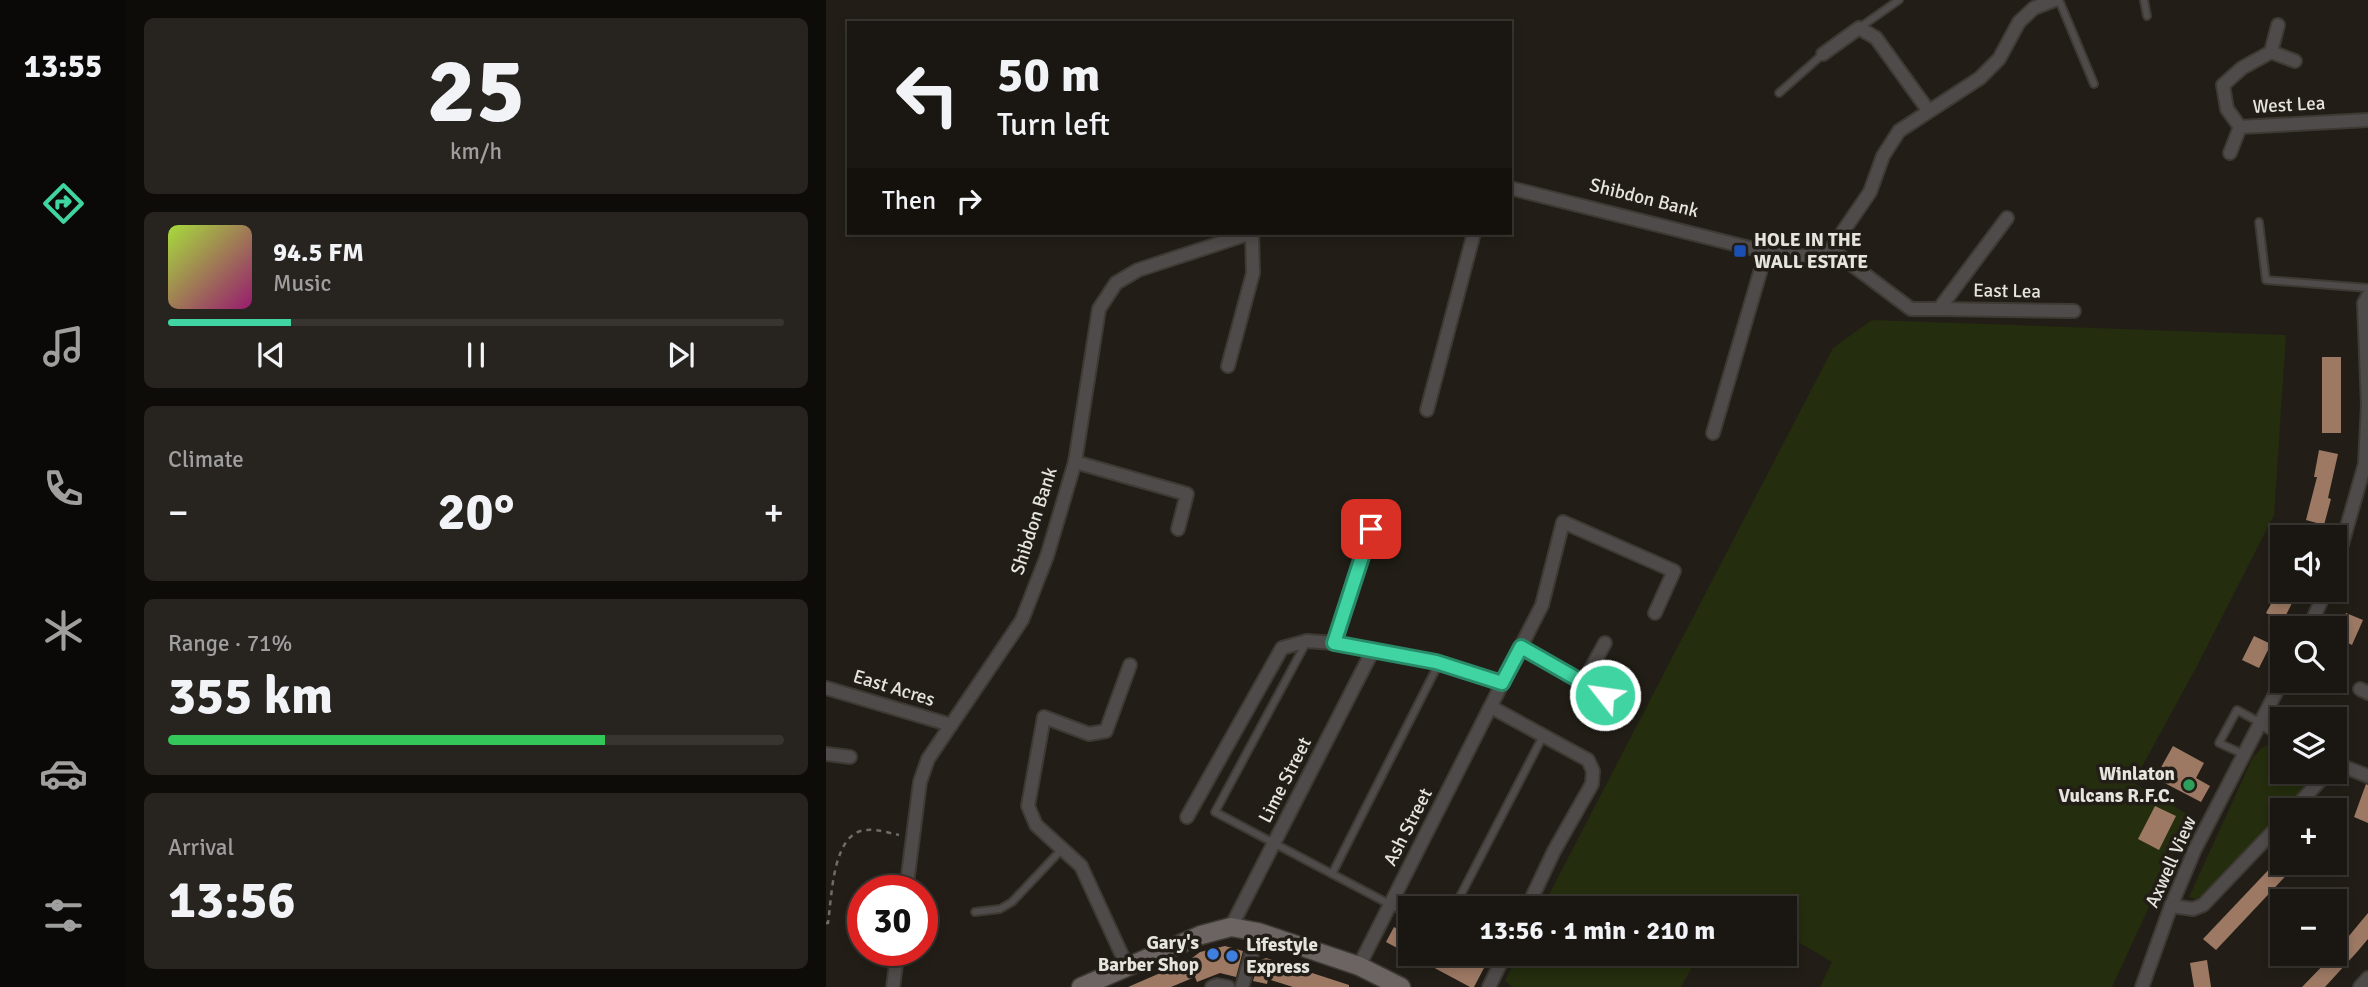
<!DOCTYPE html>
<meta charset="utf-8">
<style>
:root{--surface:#1a1611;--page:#27231f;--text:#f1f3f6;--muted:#9f9f9f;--line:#383531;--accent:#3fd4a2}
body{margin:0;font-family:Signika,sans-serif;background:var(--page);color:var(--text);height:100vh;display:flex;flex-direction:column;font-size:26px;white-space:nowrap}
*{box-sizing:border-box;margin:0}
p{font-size:23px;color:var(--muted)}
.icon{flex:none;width:38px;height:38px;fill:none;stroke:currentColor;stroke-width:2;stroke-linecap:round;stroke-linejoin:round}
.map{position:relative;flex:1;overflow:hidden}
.sheet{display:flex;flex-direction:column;gap:18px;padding:18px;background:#0e0c09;width:700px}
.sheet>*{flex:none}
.banner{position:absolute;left:21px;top:21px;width:665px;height:214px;border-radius:0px;box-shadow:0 4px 10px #0003,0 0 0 2px var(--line);background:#1a1611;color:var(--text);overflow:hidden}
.fabs{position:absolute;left:1444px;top:525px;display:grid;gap:14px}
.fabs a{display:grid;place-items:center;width:77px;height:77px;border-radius:0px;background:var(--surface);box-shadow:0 4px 10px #0003,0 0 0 2px var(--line);font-size:35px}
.speed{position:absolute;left:21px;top:875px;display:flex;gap:14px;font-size:35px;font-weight:700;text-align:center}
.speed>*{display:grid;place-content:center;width:91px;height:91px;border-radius:50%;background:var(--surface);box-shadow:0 4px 10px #0003,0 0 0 2px var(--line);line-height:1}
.speed .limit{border:10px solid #d22;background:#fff;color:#111}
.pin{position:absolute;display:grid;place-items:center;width:60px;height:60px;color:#fff;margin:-30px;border-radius:14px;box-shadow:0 4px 10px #0006}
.me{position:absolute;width:77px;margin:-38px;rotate:300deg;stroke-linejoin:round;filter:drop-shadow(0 0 5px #0008)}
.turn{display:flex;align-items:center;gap:24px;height:147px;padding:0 35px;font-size:32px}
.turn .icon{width:91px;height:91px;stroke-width:2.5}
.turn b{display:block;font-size:49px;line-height:60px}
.then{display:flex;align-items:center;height:66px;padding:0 35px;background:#0003;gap:14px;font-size:26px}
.big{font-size:52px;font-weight:700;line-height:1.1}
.sheet .widget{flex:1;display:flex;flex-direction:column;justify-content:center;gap:10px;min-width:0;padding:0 24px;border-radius:10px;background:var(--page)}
.sheet .dial{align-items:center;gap:0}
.dial b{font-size:91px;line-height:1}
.song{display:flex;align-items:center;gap:21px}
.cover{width:84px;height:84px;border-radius:10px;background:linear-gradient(135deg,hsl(80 70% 55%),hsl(320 70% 35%))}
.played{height:7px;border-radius:4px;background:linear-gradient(90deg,var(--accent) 20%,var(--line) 20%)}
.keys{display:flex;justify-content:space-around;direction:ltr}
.heat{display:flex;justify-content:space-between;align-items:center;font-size:38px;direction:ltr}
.charge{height:10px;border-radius:5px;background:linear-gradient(90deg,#34c759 71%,var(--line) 0)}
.trip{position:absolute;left:572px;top:896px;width:399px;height:70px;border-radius:0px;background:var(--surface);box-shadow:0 4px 10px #0003,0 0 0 2px var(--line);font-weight:700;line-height:70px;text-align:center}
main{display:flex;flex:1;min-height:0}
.tabs{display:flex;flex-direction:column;width:126px;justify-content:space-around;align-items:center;background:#0a0907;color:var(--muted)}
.tabs .icon{width:49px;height:49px}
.tabs .selected{color:var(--accent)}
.tabs b{font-size:32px;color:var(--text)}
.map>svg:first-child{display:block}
.green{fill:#242d0d}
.building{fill:#9d7964}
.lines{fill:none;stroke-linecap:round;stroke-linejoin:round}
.lane-casing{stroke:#3d3a33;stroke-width:10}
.street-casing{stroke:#3d3a33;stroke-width:16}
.secondary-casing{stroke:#3d3a33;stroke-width:21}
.path{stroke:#706c66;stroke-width:2.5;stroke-dasharray:5 5;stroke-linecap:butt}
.lane{stroke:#504b4b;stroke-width:6}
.street{stroke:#504b4b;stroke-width:12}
.secondary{stroke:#6c6463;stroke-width:18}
.route-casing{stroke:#298a69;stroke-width:18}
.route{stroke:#3fd4a2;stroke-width:12}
.transit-dot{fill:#1a4fb4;stroke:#221e17;stroke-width:2.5}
.leisure-dot{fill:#2e9e5b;stroke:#221e17;stroke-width:2.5}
.shop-dot{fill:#3f7fe0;stroke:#221e17;stroke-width:2.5}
.labels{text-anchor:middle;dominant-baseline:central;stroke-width:7;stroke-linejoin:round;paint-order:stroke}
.street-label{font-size:19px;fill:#e6e4df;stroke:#221e17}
.poi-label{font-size:19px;font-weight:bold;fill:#e6e4df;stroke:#221e17;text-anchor:start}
</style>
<main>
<nav class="tabs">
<b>13:55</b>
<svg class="icon selected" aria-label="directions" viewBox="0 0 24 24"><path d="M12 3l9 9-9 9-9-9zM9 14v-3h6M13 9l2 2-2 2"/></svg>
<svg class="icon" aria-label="music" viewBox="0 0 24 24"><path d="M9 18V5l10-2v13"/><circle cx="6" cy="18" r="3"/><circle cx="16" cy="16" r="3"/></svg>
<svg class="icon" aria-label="phone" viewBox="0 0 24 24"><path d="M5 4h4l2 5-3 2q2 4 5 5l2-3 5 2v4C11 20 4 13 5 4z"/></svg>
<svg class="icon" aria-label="climate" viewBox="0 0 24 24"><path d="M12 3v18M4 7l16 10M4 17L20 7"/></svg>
<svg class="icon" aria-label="car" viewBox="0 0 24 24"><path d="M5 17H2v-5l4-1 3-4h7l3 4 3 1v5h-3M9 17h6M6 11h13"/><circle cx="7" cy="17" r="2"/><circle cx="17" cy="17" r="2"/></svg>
<svg class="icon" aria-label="filters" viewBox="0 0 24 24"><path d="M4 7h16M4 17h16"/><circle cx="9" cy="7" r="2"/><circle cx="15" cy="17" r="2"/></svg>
</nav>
<section class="sheet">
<div class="widget dial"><b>25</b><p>km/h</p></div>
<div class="widget">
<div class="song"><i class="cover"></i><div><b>94.5 FM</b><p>Music</p></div></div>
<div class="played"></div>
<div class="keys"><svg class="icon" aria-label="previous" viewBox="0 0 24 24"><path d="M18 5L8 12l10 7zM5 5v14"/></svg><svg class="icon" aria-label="pause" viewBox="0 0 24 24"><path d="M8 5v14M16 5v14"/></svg><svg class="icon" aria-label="next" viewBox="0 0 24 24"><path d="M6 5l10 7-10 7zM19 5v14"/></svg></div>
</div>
<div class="widget"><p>Climate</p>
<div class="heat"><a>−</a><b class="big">20°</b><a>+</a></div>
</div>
<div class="widget"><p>Range · 71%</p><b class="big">355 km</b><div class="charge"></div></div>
<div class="widget"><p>Arrival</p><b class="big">13:56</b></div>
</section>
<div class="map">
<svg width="1542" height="987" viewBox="0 0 1542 987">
<rect width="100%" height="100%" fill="#221e17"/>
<!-- green -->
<g class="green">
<polygon points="1046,320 1460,335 1448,515 1371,666 1307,783 1365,816 1286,987 994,987 1006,962 959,934 959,908 917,908 901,899 896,908 716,908 1007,348"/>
<polygon points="1447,743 1456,745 1456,772 1490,772 1486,780 1376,895 1370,899 1363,897 1427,757 1437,747"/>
<polygon points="693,954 873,954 855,987 686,987 679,980"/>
</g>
<!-- building -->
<g class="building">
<rect x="1496" y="357" width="19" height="76"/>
<polygon points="1493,450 1512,454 1502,498 1505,499 1498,525 1480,520 1491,477 1488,477"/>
<polygon points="1453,589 1469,597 1457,621 1440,613"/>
<polygon points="1520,613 1537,620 1526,645 1509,637"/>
<polygon points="1428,636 1445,644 1433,668 1416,660"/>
<polygon points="1347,746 1378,763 1370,778 1384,786 1375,802 1329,778"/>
<polygon points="1540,784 1542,785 1542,823 1528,817"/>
<polygon points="1329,806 1350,816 1333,850 1312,839"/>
<polygon points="1449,863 1472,863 1390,950 1377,939"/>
<polygon points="1542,913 1542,939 1531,952 1499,987 1476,987 1508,954"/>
<polygon points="568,927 584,936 584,954 618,954 646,968 648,963 658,968 648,987 644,987 560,942"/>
<polygon points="399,946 417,951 410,977 394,973 371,982 369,977 345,987 302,987 362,961 374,952"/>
<polygon points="440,958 523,985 523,987 467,987 442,979 441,984 427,981 433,961"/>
<polygon points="1381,960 1385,987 1368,987 1364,963"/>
</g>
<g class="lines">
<defs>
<g id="lane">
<polyline points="1233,0 1268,84"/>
<polyline points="1318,0 1321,16"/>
<polyline points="1033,28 1073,0"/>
<polyline points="953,93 997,54"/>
<polyline points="1433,222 1440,280 1542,288"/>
<polyline points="481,641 389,812 584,915"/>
<polyline points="1417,754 1393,743 1411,710 1433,722"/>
<polyline points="506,874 613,663"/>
<polyline points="628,908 717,736"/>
<polyline points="149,912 174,909 186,902 236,849"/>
<polyline points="659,954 675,962"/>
</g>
<g id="street">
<polyline points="1452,25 1445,52 1469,61"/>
<polyline points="997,54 1033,28 1050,38 1102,110"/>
<polyline points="1414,127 1401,109 1397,85 1416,68 1445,52"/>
<polyline points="1404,153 1414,127 1542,120"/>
<polyline points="684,188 940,252 965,256 983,256 1005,249 1044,192 1057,156 1073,131 1154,78 1173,59 1193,22 1208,8 1229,0"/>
<polyline points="1005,249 1085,309 1113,309 1181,218"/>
<polyline points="1113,309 1248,311"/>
<polyline points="402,366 427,273 426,233"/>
<polyline points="601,410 648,233"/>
<polyline points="887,433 940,252"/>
<polyline points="249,462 361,494 352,529"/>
<polyline points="1508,572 1539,464 1542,405 1538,303 1542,296"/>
<polyline points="1483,628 1500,590"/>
<polyline points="508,643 545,529"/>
<polyline points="695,647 800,707"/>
<polyline points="757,683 779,643"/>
<polyline points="0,688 125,725"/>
<polyline points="1534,689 1542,693"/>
<polyline points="665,707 762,760 767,771 766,784 728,851 701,908"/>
<polyline points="1434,722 1456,734"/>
<polyline points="0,754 24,757"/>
<polyline points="1508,763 1542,776"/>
<polyline points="1467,810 1502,772"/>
<polyline points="361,817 456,648 481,641 508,643 610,662 676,683"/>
<polyline points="80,891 94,782 102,759 196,620 221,556 249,462 273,309 290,283 312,270 425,233"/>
<polyline points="1345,906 1367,909 1377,905 1456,822"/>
<polyline points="405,927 547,650"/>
<polyline points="301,966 255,866 210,825 202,806 218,717 263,734 280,731 304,665"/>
<polyline points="533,966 716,605 737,522 848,571 829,613"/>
<polyline points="67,987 72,950"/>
<polyline points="386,987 391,985 402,987"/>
<polyline points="416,987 432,932"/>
<polyline points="663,987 679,954"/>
<polyline points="1316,987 1345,906 1369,849 1456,681"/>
<polyline points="1534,987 1542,978"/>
</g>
<polyline id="secondary" points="255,987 375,935 405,927 432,932 533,966 575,987"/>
</defs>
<!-- lane casing -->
<use href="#lane" class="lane-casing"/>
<!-- street casing -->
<use href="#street" class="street-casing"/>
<!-- secondary casing -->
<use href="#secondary" class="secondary-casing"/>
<!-- path -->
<path class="path" d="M0,923H2C6,897 6,831 41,830C51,829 63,833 73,835"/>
<!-- lane -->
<use href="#lane" class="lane"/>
<!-- street -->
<use href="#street" class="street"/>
<!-- secondary -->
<use href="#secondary" class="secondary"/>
</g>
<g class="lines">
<defs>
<polyline id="route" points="545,529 508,643 610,662 676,683 695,647 779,695"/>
</defs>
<!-- route casing -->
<use href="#route" class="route-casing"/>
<!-- route -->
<use href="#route" class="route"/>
</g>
<!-- markers -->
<rect class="transit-dot" x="907" y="244" width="14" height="14" rx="3.5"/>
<circle class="leisure-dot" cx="1363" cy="785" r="7"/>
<g class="shop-dot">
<circle cx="387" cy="954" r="7"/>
<circle cx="406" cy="956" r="7"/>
</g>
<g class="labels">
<!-- street labels -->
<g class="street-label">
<text transform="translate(1463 105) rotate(-3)">West Lea</text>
<text transform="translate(818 198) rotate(14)">Shibdon Bank</text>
<text transform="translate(1181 291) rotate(1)">East Lea</text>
<text transform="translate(208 521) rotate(-72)">Shibdon Bank</text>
<text transform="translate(68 688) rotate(17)">East Acres</text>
<text transform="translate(459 780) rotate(-63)">Lime Street</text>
<text transform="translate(582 827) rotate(-63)">Ash Street</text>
<text transform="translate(1345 862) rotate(-66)">Axwell View</text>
</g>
<!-- poi labels -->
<g class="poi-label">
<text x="928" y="240">HOLE IN THE<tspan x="928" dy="22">WALL ESTATE</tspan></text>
<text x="1349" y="774" text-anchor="end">Winlaton<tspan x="1349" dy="22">Vulcans R.F.C.</tspan></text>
<text x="373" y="943" text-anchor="end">Gary's<tspan x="373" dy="22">Barber Shop</tspan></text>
<text x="420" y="945">Lifestyle<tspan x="420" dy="22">Express</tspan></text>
</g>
</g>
</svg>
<div class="fabs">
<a><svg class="icon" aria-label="sound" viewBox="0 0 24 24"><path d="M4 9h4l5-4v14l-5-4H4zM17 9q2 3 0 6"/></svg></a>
<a><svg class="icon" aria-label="search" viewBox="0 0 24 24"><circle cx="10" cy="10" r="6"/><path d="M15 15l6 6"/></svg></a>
<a><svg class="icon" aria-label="layers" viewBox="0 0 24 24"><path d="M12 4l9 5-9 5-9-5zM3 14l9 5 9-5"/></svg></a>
<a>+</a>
<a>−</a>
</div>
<div class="speed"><div class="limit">30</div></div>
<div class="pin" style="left:545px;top:529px;background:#d93025"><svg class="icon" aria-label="arrive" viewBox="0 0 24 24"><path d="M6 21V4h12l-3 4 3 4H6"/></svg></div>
<svg class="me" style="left:779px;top:695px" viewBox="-20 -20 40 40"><circle r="17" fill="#3fd4a2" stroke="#fff" stroke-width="3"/><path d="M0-11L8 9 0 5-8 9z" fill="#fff"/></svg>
<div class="trip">13:56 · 1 min · 210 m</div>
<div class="banner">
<div class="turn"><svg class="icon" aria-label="left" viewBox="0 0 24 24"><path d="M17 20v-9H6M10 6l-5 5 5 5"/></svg><div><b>50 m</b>Turn left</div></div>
<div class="then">Then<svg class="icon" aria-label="right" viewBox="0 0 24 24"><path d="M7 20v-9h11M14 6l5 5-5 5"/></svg></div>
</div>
</div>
</main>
